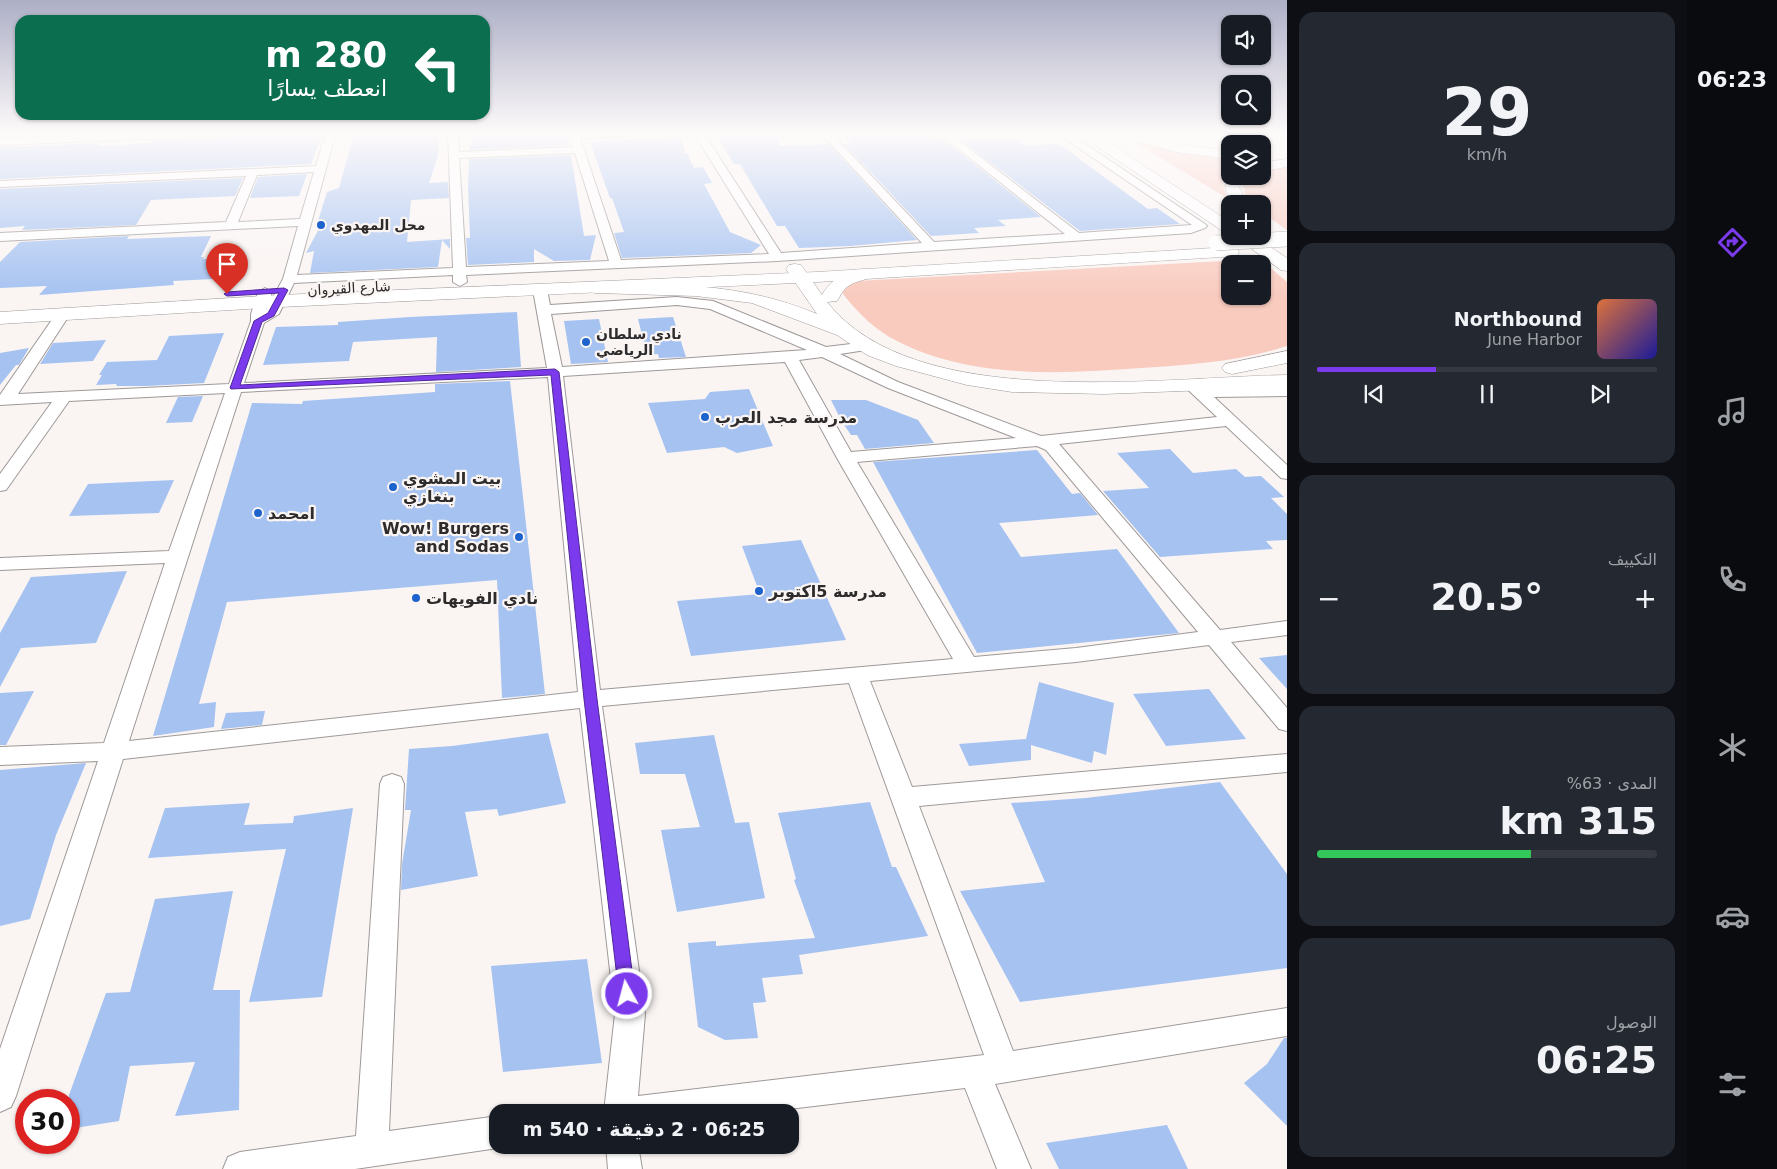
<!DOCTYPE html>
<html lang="ar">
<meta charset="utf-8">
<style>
:root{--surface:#171b24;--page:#242831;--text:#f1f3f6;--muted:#9ea1a6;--line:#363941;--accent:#7c3aed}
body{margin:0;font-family:"DejaVu Sans","Noto Sans Arabic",sans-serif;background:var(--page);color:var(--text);direction:rtl;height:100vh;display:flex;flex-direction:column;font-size:19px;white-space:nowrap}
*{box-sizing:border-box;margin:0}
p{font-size:16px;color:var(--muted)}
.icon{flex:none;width:28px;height:28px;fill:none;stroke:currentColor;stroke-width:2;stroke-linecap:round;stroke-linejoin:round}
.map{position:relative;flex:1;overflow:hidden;direction:ltr}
.panel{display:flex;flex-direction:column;gap:12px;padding:12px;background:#0d0f14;width:400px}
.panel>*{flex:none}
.hud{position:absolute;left:15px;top:15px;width:475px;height:105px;border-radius:15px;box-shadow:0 1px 4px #0004;direction:rtl;background:#0b6e4f;color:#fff;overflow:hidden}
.tools{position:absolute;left:1221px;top:15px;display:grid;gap:10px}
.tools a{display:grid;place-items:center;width:50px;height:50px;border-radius:10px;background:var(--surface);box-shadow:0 1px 4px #0004;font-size:25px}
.speed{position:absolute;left:15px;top:1089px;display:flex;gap:10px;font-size:25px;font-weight:700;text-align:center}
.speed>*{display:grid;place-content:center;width:65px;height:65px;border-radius:50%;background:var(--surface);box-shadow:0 1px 4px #0004;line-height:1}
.speed .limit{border:8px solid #d22;background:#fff;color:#111}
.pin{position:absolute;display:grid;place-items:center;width:42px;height:42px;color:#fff;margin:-51px -21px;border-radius:50% 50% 50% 0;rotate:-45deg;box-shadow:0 0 5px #0007}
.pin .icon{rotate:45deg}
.me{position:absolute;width:55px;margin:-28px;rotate:353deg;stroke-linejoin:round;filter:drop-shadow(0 0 4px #0008)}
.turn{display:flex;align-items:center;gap:18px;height:105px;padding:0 20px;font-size:22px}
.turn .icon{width:65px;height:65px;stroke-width:2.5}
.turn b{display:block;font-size:35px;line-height:42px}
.big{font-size:38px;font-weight:800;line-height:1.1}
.panel .tile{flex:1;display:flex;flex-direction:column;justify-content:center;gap:8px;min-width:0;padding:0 18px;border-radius:15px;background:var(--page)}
.panel .dial{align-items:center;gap:0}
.dial b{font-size:65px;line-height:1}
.song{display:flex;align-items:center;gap:15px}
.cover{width:60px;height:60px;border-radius:8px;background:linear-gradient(135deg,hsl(20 70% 55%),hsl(240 70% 35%))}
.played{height:5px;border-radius:2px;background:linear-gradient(90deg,var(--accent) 35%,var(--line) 35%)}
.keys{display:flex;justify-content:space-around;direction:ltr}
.heat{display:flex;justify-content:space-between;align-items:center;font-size:28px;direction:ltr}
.charge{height:8px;border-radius:4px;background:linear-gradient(90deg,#34c759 63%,var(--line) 0)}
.trip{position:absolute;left:489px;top:1104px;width:310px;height:50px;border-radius:15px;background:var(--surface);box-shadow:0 1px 4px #0004;font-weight:800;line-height:50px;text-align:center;direction:rtl}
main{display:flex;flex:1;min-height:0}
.tabs{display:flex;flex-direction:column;width:90px;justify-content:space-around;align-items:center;background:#090b0e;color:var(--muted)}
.tabs .icon{width:35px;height:35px}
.tabs .active{color:var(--accent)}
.tabs b{font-size:22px;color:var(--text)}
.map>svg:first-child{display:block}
.green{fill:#f9cbbf;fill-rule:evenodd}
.building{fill:#a5c2f1}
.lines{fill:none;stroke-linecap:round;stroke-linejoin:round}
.minor-casing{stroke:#9e9998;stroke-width:2}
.secondary-casing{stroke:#9e9998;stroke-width:1}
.trunk-casing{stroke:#9e9998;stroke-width:1}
.minor{fill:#fff;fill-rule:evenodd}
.secondary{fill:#fff;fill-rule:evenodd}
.trunk{fill:#fff;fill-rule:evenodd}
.secondary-bridge-casing{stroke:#9e9998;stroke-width:16;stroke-linecap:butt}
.secondary-bridge{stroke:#fff;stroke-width:15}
.route{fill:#7c3aed;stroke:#51269a}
.poi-dot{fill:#1d62cd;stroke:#faf5f3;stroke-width:2}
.labels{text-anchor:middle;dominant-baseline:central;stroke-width:4.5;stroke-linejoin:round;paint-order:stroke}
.far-poi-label{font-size:14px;font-weight:bold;fill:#2d2b2b;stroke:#faf5f3;text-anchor:start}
.far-street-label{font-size:14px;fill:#2d2b2b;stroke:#faf5f3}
.poi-label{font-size:16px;font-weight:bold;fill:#2d2b2b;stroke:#faf5f3;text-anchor:start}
</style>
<main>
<nav class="tabs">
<b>06:23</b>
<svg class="icon active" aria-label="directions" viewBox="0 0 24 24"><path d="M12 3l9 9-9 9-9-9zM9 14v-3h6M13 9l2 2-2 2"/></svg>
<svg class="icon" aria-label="music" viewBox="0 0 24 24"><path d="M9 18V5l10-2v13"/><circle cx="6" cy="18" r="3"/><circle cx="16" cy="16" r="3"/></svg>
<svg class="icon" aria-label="phone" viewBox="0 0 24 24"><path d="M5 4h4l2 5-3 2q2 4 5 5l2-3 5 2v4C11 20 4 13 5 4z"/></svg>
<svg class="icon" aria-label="climate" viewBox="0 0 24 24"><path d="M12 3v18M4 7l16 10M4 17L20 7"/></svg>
<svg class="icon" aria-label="car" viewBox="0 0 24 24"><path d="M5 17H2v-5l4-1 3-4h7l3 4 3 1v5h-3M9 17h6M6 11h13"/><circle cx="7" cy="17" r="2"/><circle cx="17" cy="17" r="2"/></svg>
<svg class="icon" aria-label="filters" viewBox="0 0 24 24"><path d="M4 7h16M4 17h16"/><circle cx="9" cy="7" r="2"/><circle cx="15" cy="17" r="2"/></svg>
</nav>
<section class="panel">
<div class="tile dial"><b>29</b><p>km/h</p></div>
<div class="tile">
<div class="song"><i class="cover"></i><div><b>Northbound</b><p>June Harbor</p></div></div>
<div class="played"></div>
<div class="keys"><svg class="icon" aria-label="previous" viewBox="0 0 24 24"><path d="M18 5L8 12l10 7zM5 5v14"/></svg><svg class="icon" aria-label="pause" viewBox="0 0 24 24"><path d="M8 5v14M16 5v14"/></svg><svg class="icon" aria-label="next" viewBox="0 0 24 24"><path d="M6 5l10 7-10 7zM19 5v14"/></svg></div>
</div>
<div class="tile"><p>التكييف</p>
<div class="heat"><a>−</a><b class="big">20.5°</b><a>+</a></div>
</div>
<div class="tile"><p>المدى · 63%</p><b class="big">315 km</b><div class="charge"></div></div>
<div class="tile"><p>الوصول</p><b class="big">06:25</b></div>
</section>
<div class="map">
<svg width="1287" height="1169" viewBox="0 0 1287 1169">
<rect width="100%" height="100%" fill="#faf5f3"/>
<!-- green -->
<g class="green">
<polygon points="1123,135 1230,156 1230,174 1222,183 1227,198"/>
<polygon points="1287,166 1287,230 1263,213 1262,204 1251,204 1248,201 1242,184 1248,176 1262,176 1263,171"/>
<path d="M1260,259L1287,282V346C1240,361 1190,365 1141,368C1061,374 971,379 897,341C876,331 858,313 843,294V290L856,281ZM1230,264H1262V296H1230Z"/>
</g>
<!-- building -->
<g class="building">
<polygon points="0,132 108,132 0,137"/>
<polygon points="245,132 249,132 249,136 306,135 321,138 311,164 0,179 0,147 100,143 98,146 151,143 154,140 238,137"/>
<polygon points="401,132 439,132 438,156 429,183 448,182 449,198 411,200 407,242 450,239 450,249 442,240 438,267 310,273 314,251 306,253 321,225 318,221 327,192 339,188 354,134"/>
<polygon points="472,132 566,132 569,145 469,150 470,146 472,146"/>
<polygon points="714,132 779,132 779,146 829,144 917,240 850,246 799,248 785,226 777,226 740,164 734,164"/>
<polygon points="840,132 927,132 935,140 944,140 1041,217 998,220 1006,226 974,228 979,233 931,236 844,144 851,143"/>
<polygon points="681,137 685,153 687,153 694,168 703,167 712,183 704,184 730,232 761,245 751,253 622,258 614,233 624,232 612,198 610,198 590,142"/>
<polygon points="1015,138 1025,145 1059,144 1148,209 1157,208 1180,224 1080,231 961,140"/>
<polygon points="571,155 584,236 596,235 590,260 554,261 534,249 534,262 468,265 466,238 470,238 468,186 469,159"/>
<polygon points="307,174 299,196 250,198 258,177"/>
<polygon points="243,178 235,196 151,200 136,225 22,230 25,226 0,228 0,189"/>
<polygon points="129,236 127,239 211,236 201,257 204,257 203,259 241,258 233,278 173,281 174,285 39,295 47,286 0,288 0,262 20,242"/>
<polygon points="517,312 521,367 436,372 437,337 353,342 349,361 263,365 276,327 338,325 338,322 410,317"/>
<polygon points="673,317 686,357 659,358 658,354 647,355 638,319"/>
<polygon points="599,319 608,362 571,364 564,321"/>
<polygon points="224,333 204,383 147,386 117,386 116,384 96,385 102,375 99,375 107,362 157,360 169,336"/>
<polygon points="106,340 93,361 40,364 53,343"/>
<polygon points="29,348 19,365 16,365 0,385 0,353"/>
<polygon points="510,381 545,694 502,698 497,580 227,602 199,704 216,702 214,727 153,736 252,403 302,404 303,401 435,392 435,384"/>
<polygon points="749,389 773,446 737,453 724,447 667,453 648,403 705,399 710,392"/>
<polygon points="203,396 192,422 166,423 178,397"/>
<polygon points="831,400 866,400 918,420 934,443 865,449 857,435 851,435 841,420"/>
<polygon points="1170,449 1193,473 1236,469 1245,477 1261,476 1284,497 1271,498 1287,514 1287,540 1266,541 1273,549 1160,557 1103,491 1149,488 1117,453"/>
<polygon points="1037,450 1072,494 1080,493 1098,515 999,523 1021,557 1117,549 1179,633 977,653 873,462"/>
<polygon points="174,480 159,513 69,516 88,484"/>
<polygon points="801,540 846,640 691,656 677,601 760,594 742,546"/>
<polygon points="127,571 96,643 21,648 0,687 0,633 31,577"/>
<polygon points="1287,655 1287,689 1259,658"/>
<polygon points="1039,682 1114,703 1106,755 1094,751 1092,763 1031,745 1031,760 969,766 959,744 1026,739"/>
<polygon points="1209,689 1246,739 1166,746 1133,694"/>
<polygon points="34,691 6,745 0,745 0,693"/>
<polygon points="265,711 262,725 221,729 226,713"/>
<polygon points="548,733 566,803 499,816 497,809 465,812 478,876 401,890 402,864 411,810 405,810 409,749 452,746"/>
<polygon points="714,735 735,823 749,822 765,898 677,912 661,830 700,827 685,774 640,774 635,743"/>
<polygon points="86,763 56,835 30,919 0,926 0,770"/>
<polygon points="1220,782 1287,874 1287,968 1020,1002 960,891 1045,882 1011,803 1086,798"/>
<polygon points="870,802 892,867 896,867 928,936 799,955 803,974 762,978 766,1002 753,1003 758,1038 725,1040 698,1027 688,943 716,941 716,946 815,938 794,880 796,879 778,813"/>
<polygon points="250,803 244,825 293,823 294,816 353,808 322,997 249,1002 286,849 148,858 165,808"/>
<polygon points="233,891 213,990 240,990 239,1110 175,1116 195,1062 130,1066 119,1121 69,1129 69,1095 106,993 130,992 155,899"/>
<polygon points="587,959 602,1063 503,1072 491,966"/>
<polygon points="1284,1038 1287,1038 1287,1126 1244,1083 1267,1064"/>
<polygon points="1167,1125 1188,1169 1059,1169 1046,1143"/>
</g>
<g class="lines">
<defs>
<g id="minor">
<polygon points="167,132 243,132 238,135 0,145 0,139"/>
<path d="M326,132H336L297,275L453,268L448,132H458L459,152L573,147L568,132H657L652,135L580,138L621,260L769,254L693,132H703L781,253L922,243L820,132H830L934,242L1065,234L937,132H948L1079,233L1192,225L1055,132H1067L1205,224L1207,226L1205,228L1191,233L777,261L466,275L467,282L460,286L453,282V275L294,283L279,314L264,323L244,383L547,368L533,290L540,286L547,290L550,305L677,297L713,301L826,347L867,342L872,343L874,346L872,349L840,354L898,382L1041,436L1217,417L1185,387L1182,384L1185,381C1194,378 1197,382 1204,388L1287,386V396L1214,397L1287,465V479L1281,478L1226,426L1059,444L1220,630L1287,621V635L1231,642L1287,708V731L1279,729L1209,645L1076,662L870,681L912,787L1287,754V772L919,806L1013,1051L1287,1008V1036L995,1084L1031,1169H997L965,1088L764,1112H604L615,1014L580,708L123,759L16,1096L11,1107L0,1112V1049L98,761L0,765V747L104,743L165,563L0,570V558L169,551L225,393L69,401L6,490L0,491V474L52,402L0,405V395L58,311L63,310L70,314L18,394L229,384L251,321V314L258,292L265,288L272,292L266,310L283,279L298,226L0,241V233L226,222L246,176L0,187V181L316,166ZM575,153L609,261L466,267L459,158ZM314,172L300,219L238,222L257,175ZM677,305L710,309L807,350L562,367L551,314ZM822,357L888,388L1016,438L851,452L799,360ZM785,362L837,458L953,659L600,690L563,376ZM548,377L578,692L129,741L241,392ZM1037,446L1046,450L1198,632L1076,648L974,657L857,462ZM849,683L984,1055L638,1096L645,1014L602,706Z"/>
<polygon points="392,774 401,777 404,784 389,1131 498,1116 498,1145 506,1145 498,1148 355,1169 223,1169 228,1157 240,1152 356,1136 380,784 383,777"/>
<polygon points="606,1145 638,1145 642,1169 608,1169"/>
</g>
<polygon id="secondary" points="1231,247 1237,248 1239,252 1237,256 817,282 280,307 0,324 0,312 280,295 817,272"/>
<g id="trunk">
<polygon points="1076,132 1092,132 1230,222 1230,234 1224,232"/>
<polygon points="1113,132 1135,132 1177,144 1230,151 1230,159 1176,152 1115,135"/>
<polygon points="1287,159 1287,167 1262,171 1262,163"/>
<polygon points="1232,176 1246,176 1239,187 1247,204 1231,204 1225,187"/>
<polygon points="1234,236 1254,236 1287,258 1287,271 1281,270"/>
<path d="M795,264L801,265L822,295C831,279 851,266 870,270L873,274C868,281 857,280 850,285C843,289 841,295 837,301L827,302C914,413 1160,377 1287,375V387L1104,394L1012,392L967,385L896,366L867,355L837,335L752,303L696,296L596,293L590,292L587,288L590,284L596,283C676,285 740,282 817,314L786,269L789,265Z"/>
<polygon points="1287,351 1287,363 1232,374 1225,372 1222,368 1225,364"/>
</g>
</defs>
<!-- minor casing -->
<use href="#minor" class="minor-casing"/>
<!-- secondary casing -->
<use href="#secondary" class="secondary-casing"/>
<!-- trunk casing -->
<use href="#trunk" class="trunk-casing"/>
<!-- minor -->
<use href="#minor" class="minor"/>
<!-- secondary -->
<use href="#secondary" class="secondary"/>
<!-- trunk -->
<use href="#trunk" class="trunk"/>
<defs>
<polyline id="secondary-bridge" points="1216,243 1287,239"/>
</defs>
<!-- secondary-bridge casing -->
<use href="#secondary-bridge" class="secondary-bridge-casing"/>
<!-- secondary-bridge -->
<use href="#secondary-bridge" class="secondary-bridge"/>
</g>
<!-- sky -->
<linearGradient id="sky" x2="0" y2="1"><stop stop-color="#adafc6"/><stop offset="0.45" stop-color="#fdfafa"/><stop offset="1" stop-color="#fdfafa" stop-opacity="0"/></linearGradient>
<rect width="1287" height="296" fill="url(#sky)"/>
<!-- route -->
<polygon class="route" points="284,288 288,290 274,316 262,322 240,385 555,369 559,372 597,699 635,994 633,999 627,1002 621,999 619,994 584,699 551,375 231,389 230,388 254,321 268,313 279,293 227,296 224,294 227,292"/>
<!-- markers -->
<g class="poi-dot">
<circle cx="321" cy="225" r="5"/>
<circle cx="586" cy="342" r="5"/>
<circle cx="705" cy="417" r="5"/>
<circle cx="393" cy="487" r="5"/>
<circle cx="258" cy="513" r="5"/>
<circle cx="519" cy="537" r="5"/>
<circle cx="759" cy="591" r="5"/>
<circle cx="416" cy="598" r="5"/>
</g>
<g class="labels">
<!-- far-poi labels -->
<g class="far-poi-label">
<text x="331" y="225">محل المهدوي</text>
<text x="596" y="334">نادي سلطان<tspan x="596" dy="16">الرياضي</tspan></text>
</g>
<!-- far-street labels -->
<g class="far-street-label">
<text transform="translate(349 288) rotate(-3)">شارع القيروان</text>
</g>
<!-- poi labels -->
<g class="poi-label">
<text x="715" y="417">مدرسة مجد العرب</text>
<text x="403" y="478">بيت المشوي<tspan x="403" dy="18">بنغازي</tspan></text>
<text x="268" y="513">امحمد</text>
<text x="509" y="528" text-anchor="end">Wow! Burgers<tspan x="509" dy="18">and Sodas</tspan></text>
<text x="769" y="591">مدرسة 5اكتوبر</text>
<text x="426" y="598">نادي الفويهات</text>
</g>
</g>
</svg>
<div class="tools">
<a><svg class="icon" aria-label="sound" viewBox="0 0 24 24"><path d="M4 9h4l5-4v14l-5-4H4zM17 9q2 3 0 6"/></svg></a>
<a><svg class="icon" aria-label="search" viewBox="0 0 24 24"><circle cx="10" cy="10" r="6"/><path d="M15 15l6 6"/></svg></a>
<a><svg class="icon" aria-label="layers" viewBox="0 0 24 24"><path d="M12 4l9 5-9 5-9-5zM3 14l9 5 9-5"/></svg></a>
<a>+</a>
<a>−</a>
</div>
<div class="speed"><div class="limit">30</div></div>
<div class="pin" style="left:227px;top:294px;background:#d93025"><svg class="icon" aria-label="arrive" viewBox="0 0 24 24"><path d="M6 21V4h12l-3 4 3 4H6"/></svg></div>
<svg class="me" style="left:627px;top:994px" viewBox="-20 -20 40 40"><circle r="17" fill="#7c3aed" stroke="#fff" stroke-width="3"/><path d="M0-11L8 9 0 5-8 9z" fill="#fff"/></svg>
<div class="trip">06:25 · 2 دقيقة · 540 m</div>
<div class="hud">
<div class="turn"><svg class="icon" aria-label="left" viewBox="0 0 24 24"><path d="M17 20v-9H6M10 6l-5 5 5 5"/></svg><div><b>280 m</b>انعطف يسارًا</div></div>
</div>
</div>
</main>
